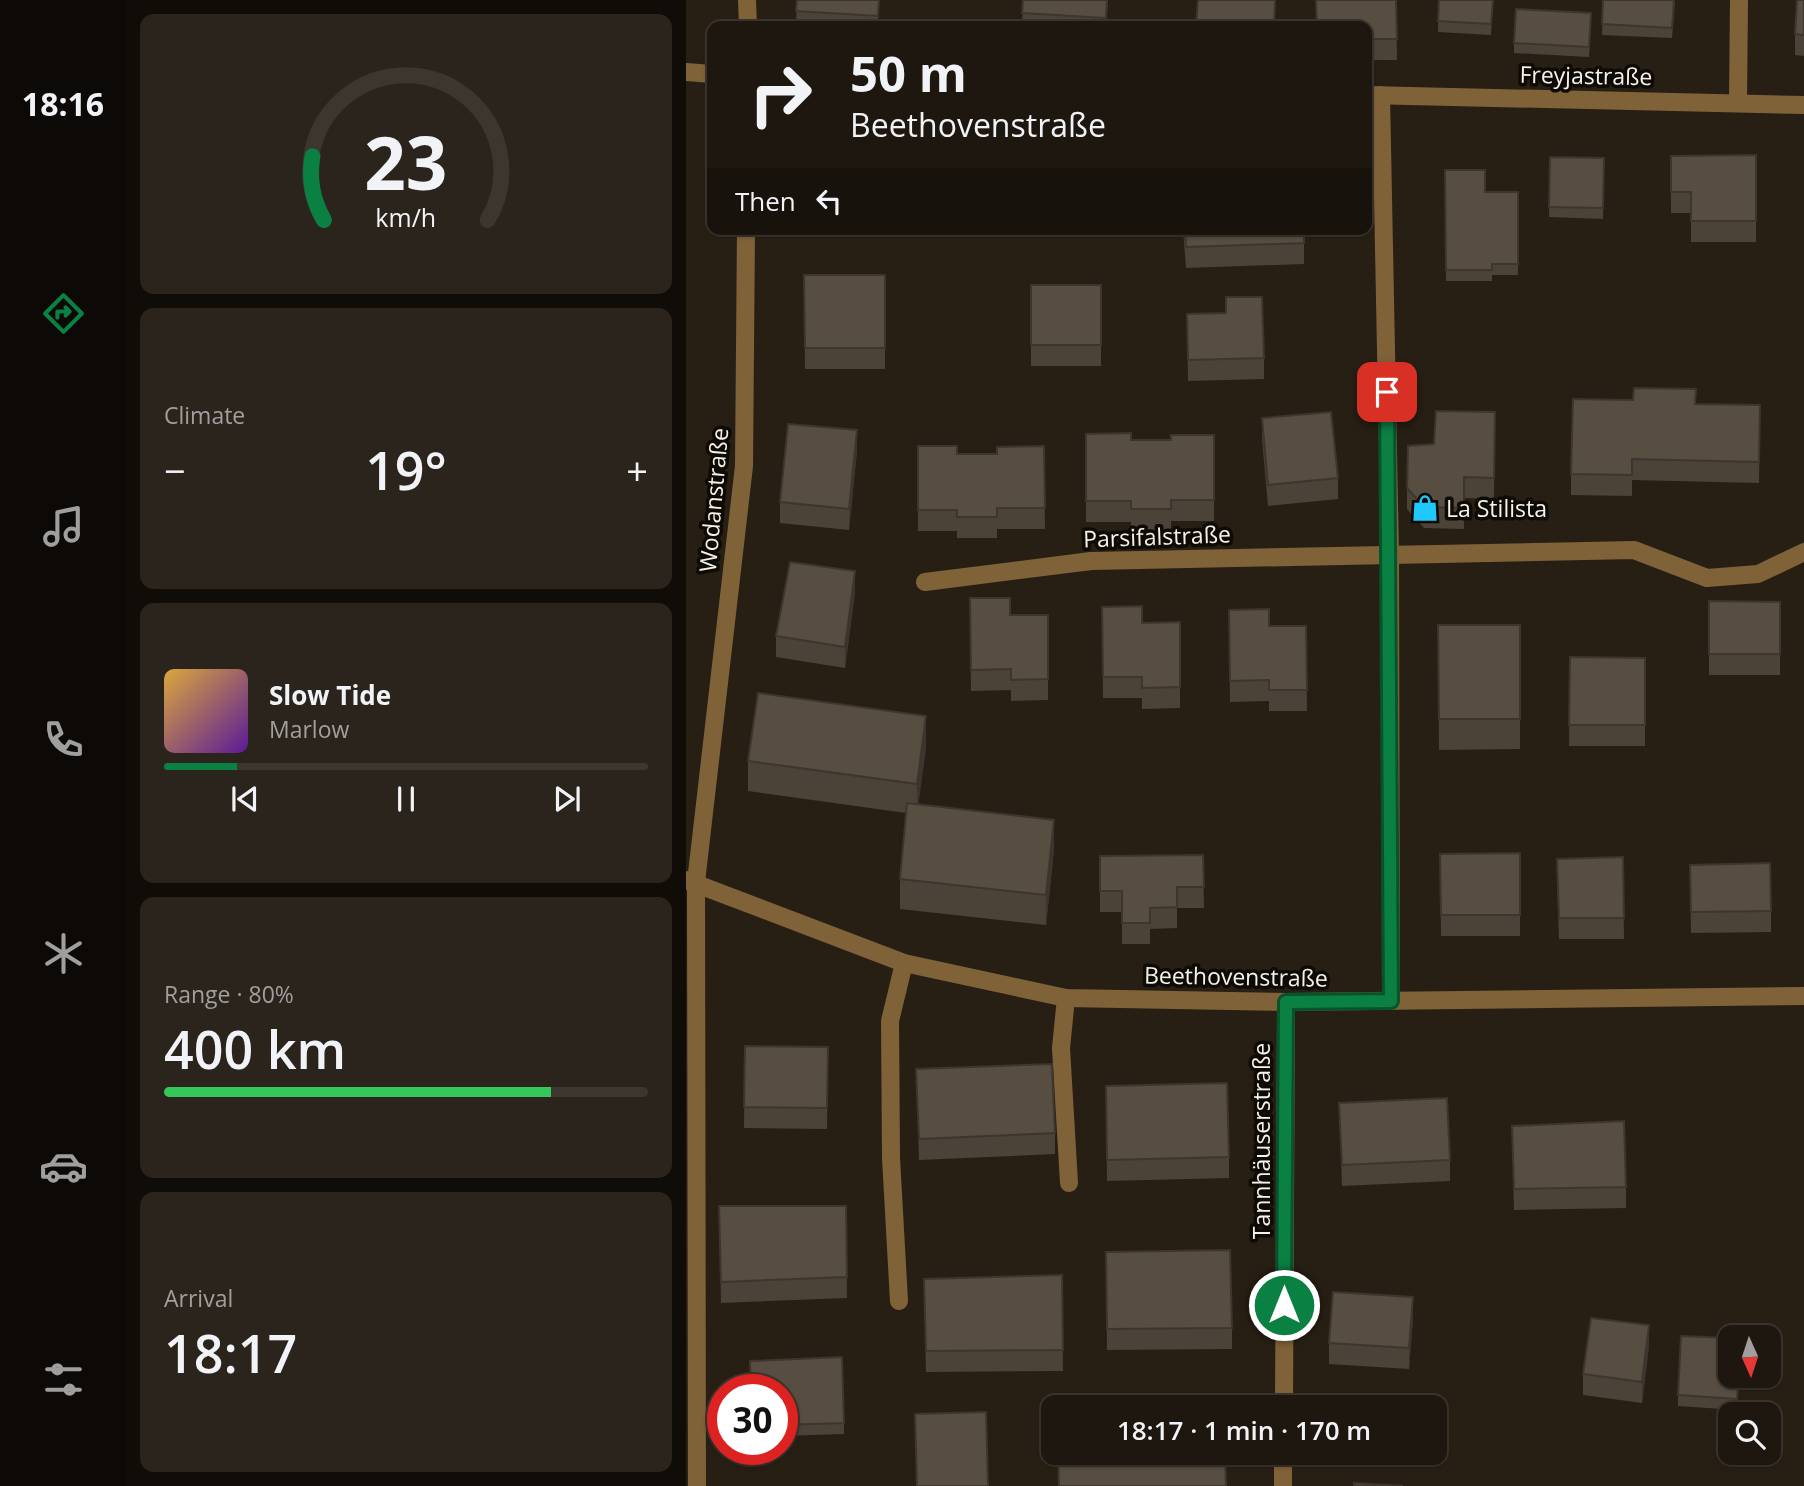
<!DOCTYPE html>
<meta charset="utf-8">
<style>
:root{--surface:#1e170f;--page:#2b241d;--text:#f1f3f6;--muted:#a19f9e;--line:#3c362f;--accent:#0b8043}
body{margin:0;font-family:"Open Sans",sans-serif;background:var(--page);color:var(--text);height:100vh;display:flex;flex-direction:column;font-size:26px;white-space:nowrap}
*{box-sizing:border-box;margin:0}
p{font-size:23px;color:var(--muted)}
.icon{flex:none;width:38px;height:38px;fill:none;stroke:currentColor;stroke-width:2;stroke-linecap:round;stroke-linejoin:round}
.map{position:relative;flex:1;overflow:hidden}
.side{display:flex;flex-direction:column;gap:14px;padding:14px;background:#100d08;width:560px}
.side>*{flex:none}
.banner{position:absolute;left:21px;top:21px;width:665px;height:214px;border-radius:14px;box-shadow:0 2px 5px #0004,0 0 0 2px var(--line);background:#1e170f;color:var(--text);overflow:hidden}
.needle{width:46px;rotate:177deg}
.tools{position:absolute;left:1032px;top:1325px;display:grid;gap:14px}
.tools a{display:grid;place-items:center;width:63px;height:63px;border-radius:14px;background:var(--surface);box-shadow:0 2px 5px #0004,0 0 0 2px var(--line);font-size:35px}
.speed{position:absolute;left:21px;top:1374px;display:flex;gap:14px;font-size:35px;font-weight:700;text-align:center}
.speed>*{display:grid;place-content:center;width:91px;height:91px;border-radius:50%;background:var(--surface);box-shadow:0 2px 5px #0004,0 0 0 2px var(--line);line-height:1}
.speed .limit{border:10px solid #d22;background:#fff;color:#111}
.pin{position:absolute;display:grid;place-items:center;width:60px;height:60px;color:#fff;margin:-30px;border-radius:14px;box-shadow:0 4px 10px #0006}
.me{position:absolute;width:77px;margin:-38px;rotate:0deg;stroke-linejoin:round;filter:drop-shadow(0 0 5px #0008)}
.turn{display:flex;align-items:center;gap:24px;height:147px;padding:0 28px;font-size:32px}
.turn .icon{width:91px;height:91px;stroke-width:2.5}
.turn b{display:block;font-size:49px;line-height:60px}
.then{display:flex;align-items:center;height:66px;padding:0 28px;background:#0003;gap:14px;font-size:26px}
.big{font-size:52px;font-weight:600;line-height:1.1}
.side .widget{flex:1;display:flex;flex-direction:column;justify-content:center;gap:10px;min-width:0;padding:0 24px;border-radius:14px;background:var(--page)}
.side .dial{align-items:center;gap:0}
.dial svg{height:182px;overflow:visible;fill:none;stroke:var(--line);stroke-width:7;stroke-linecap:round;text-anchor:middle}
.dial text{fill:var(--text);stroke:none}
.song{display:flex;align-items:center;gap:21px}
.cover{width:84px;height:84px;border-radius:10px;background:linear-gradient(135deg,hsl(40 70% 55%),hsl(270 70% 35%))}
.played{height:7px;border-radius:4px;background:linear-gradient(90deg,var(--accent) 15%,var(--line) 15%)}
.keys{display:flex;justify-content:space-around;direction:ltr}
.heat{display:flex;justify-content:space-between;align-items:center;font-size:38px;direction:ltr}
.charge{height:10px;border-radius:5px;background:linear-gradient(90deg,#34c759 80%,var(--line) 0)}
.trip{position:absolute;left:355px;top:1395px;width:406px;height:70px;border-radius:14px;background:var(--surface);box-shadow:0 2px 5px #0004,0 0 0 2px var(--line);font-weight:600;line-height:70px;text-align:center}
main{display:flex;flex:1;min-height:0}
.tabs{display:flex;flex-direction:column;width:126px;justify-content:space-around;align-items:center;background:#0c0906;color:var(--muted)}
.tabs .icon{width:49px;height:49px}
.tabs .active{color:var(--accent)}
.tabs b{font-size:32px;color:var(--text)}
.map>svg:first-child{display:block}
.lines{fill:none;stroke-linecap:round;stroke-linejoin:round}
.service{stroke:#806239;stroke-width:18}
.minor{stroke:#806239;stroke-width:18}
.wall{fill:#4b4238}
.shaded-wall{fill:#3d362e}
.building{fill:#574d41;stroke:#3d362e;stroke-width:2}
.route-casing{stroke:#07532c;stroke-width:18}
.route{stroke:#0b8043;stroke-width:12}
.labels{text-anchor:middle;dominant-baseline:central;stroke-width:7;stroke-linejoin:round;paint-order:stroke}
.street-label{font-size:23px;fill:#f6f1e9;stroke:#0e0a06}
.poi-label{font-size:23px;fill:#f6f1e9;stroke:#0e0a06;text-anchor:start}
</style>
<main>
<nav class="tabs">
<b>18:16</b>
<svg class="icon active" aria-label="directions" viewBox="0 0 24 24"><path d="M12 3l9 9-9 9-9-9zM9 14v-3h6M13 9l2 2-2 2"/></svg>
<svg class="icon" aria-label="music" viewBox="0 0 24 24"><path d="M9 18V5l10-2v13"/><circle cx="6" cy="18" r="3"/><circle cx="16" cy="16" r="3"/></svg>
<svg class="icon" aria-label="phone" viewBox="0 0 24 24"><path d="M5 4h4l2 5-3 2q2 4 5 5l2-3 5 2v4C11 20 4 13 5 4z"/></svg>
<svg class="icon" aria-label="climate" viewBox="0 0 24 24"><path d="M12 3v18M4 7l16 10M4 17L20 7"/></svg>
<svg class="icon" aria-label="car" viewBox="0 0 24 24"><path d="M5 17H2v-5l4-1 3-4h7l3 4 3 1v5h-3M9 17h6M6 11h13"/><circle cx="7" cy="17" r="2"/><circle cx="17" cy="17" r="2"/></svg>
<svg class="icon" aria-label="filters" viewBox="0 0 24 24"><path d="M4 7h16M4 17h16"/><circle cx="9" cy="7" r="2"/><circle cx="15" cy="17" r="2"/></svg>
</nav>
<section class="side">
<div class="widget dial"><svg viewBox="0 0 100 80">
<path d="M14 69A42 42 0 1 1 86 69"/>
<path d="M14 69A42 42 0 0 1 9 41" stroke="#0b8043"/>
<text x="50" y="56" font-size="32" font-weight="700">23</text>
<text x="50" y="72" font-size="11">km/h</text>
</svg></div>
<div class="widget"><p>Climate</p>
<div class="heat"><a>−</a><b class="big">19°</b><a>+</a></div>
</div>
<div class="widget">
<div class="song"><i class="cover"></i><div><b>Slow Tide</b><p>Marlow</p></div></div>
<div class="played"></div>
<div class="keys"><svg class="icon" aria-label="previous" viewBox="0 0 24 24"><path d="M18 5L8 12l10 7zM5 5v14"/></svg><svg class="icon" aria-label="pause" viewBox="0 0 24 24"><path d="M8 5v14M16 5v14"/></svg><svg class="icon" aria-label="next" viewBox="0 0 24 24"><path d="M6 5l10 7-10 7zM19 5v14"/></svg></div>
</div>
<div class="widget"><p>Range · 80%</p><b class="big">400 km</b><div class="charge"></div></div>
<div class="widget"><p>Arrival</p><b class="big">18:17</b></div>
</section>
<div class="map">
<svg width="1118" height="1486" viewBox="0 0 1118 1486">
<rect width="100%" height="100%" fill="#281f14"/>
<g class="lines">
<!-- service -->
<g class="service">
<polyline points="0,72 26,74"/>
<polyline points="380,998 375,1048 383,1183"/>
<polyline points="213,1301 205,1158 204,1021 218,963"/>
</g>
<!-- minor -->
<g class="minor">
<polyline points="61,0 62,26"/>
<polyline points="681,95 1118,105"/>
<polyline points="695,95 704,554 705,1001"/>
<polyline points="1052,102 1053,0"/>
<polyline points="239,582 405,561 948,550 1021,578 1072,574 1118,552"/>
<polyline points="0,880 218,963 380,998 600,1002 1118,996"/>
<polyline points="598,1407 600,1002"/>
<polyline points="11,1486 10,882 58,466 60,229"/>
<polyline points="597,1486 597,1452"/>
</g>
</g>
<!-- wall -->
<g class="wall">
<polygon points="111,0 193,0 192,26 110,22"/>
<polygon points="337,0 422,0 420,26 381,26 336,24"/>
<polygon points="710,0 711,60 681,60 681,26"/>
<polygon points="753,0 807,0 805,35 752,32"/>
<polygon points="917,0 989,0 986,38 916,35"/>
<polygon points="1118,0 1118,56 1109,55 1109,34"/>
<polygon points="905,24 903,57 828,53 828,43"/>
<polygon points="1070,155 1070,242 1005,242 1005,213 985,213 985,156"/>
<polygon points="864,157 918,158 917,219 863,217"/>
<polygon points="759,170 799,192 832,192 832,275 806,275 806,281 760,281"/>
<polygon points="497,229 618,229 618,264 500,268"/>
<polygon points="118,275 199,275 199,369 119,369"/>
<polygon points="415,285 415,366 345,366 345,345"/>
<polygon points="501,314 578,358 578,379 502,381"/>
<polygon points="1010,404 1074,405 1073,483 946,480 946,496 885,495 885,474"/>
<polygon points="809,412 808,499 778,498 778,529 738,528 721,509 721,488 748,444"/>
<polygon points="576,418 652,478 652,499 582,506 576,439"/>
<polygon points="400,434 445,440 485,440 528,435 528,521 485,521 485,530 445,530 445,522 400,522"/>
<polygon points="232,446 271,454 311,454 358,446 359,529 311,529 311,538 271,538 271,531 232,531"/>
<polygon points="171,451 163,530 94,523 94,502"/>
<polygon points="169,592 159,668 90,657 90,636"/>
<polygon points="284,598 324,615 362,615 362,700 325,701 325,690 285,691"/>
<polygon points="1023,601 1094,602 1094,675 1023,675"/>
<polygon points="416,607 456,623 494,622 494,708 456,709 456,698 417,698"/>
<polygon points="543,610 583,626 620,626 621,711 583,711 583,701 544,702"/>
<polygon points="752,625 834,625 834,749 753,750"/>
<polygon points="884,657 959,658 959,746 883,746"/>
<polygon points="240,747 232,805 368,850 360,925 214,909 214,879 220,813 62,791 62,761"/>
<polygon points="834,853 834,936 755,936 754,854"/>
<polygon points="517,855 518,908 491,908 491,928 464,929 464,944 436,944 436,912 414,912 414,856"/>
<polygon points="937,857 938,939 873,939 871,880"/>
<polygon points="1004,865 1085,911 1085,932 1005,933"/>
<polygon points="59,1046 142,1047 141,1129 58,1128"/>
<polygon points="230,1069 369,1133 369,1154 233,1160"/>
<polygon points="420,1086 543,1157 543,1178 421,1181"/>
<polygon points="653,1103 764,1160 764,1181 656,1186"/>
<polygon points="826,1126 940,1187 940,1208 828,1210"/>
<polygon points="33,1206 160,1206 161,1298 35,1303"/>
<polygon points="420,1252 546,1328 546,1349 421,1350"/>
<polygon points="376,1275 377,1371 240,1372 238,1279"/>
<polygon points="727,1318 723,1369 643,1364 643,1343"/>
<polygon points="963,1346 956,1403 897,1395 897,1374"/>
<polygon points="1045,1376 1053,1376 1051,1410 992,1406 992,1395"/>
<polygon points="96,1390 158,1423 158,1434 96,1436"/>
</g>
<!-- shaded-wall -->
<g class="shaded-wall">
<polygon points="171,430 171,451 163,530 163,509"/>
<polygon points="169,571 169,592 159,668 159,647"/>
<polygon points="240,716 240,747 231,815 231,784"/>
<polygon points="368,820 368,850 360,925 360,895"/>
<polygon points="727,1297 727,1318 723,1369 723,1348"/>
<polygon points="963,1325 963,1346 956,1403 956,1382"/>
</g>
<!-- building -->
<g class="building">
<polygon points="111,0 193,0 192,16 110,11"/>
<polygon points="337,0 421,0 420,18 336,13"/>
<polygon points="512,0 589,0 588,26 510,26"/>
<polygon points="630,0 710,0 711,39 681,39 681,26 631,26"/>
<polygon points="753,0 807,0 805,24 752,21"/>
<polygon points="917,0 988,0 986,28 916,24"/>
<polygon points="1111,0 1118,0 1118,35 1109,34"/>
<polygon points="830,9 905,13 903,47 828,43"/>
<polygon points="1070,155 1070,221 1005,221 1005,192 985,192 985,156"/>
<polygon points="864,157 918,158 917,208 863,207"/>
<polygon points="759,170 799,170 799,192 832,192 832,264 806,264 806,270 760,270"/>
<polygon points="499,229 618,229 618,243 500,247"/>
<polygon points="118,275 199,275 199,348 119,348"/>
<rect x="345" y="285" width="70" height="60"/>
<polygon points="540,297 576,297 578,358 502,360 501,314 540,313"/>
<polygon points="948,388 1010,389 1009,404 1074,405 1073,462 946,459 946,475 885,474 887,399 947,400"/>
<polygon points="750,411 809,412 808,478 778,477 778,508 738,507 721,488 722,446 748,444"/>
<polygon points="645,412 652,478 582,485 576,418"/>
<polygon points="102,424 171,430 163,509 94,502"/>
<polygon points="445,433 445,440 485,440 485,435 528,435 528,500 485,500 485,509 445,509 445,501 400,501 400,434"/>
<polygon points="232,446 271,446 271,454 311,454 311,447 358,446 359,508 311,508 311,517 271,517 271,510 232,510"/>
<polygon points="104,562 169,571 159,647 90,636"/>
<polygon points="284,598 324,598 324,615 362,615 362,679 325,680 325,669 285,670"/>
<polygon points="1023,601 1094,602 1094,654 1023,654"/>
<polygon points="456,606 456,623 494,622 494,687 456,688 456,677 417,677 416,607"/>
<polygon points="583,609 583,626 620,626 621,690 583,690 583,680 544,681 543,610"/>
<polygon points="752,625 834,625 834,719 753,719"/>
<polygon points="884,657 959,658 959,725 883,725"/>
<polygon points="72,693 240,716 231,784 62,761"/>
<polygon points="221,803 368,820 360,895 214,879"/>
<polygon points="834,853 834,915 755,915 754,854"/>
<polygon points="517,855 518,887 491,887 491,907 464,908 464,923 436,923 436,891 414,891 414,856"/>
<polygon points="937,857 938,918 873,918 871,859"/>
<polygon points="1084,863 1085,911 1005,912 1004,865"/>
<polygon points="59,1046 142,1047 141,1108 58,1107"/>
<polygon points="366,1064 369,1133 233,1139 230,1069"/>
<polygon points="541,1083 543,1157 421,1160 420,1086"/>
<polygon points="761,1098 764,1160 656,1165 653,1103"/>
<polygon points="938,1121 940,1187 828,1189 826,1126"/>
<polygon points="33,1206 160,1206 161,1277 35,1282"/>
<polygon points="544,1250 546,1328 421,1329 420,1252"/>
<polygon points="376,1275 377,1350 240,1351 238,1279"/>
<polygon points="647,1292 727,1297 723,1348 643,1343"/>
<polygon points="905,1318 963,1325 956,1382 897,1374"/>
<polygon points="995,1336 1045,1338 1045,1376 1053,1376 1051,1399 992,1395"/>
<polygon points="156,1357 158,1423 96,1425 96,1390 65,1390 64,1361"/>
<polygon points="300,1412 302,1486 231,1486 229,1414"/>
<polygon points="372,1452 539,1452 540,1486 373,1486"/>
<polygon points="668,1483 717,1486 668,1486"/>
</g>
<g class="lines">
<defs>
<polyline id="route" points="598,1305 600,1002 705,1001 701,392"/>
</defs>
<!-- route casing -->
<use href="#route" class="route-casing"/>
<!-- route -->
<use href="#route" class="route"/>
</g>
<!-- icons -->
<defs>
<symbol id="shop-bare" viewBox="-9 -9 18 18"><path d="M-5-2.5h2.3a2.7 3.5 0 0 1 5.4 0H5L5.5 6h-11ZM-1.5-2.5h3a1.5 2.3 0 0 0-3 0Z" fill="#1fc9fd" stroke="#0e0a06" stroke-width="2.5" paint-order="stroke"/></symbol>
</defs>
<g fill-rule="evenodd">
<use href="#shop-bare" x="720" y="489" width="38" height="38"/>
</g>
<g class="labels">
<!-- street labels -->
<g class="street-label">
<text transform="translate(900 75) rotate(1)">Freyjastraße</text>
<text transform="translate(27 500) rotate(-85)">Wodanstraße</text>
<text transform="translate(471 536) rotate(-2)">Parsifalstraße</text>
<text transform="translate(550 976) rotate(1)">Beethovenstraße</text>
<text transform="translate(575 1141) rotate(-90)">Tannhäuserstraße</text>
</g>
<!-- poi labels -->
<g class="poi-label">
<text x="760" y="508">La Stilista</text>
</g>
</g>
</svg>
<div class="tools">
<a><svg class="needle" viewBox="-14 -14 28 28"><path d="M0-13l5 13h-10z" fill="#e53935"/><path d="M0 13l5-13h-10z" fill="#a19f9e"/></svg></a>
<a><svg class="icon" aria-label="search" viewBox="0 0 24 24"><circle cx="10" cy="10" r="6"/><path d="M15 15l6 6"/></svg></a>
</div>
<div class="speed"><div class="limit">30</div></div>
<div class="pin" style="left:701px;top:392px;background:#d93025"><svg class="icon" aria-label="arrive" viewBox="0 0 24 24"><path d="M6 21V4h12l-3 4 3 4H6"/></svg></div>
<svg class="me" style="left:598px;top:1305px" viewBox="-20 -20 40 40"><circle r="17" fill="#0b8043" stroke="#fff" stroke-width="3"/><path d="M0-11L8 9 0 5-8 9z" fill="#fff"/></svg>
<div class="trip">18:17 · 1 min · 170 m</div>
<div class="banner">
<div class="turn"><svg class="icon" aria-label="right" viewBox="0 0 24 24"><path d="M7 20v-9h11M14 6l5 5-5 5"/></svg><div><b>50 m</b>Beethovenstraße</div></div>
<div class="then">Then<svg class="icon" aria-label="left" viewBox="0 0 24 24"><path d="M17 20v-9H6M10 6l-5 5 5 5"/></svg></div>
</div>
</div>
</main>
